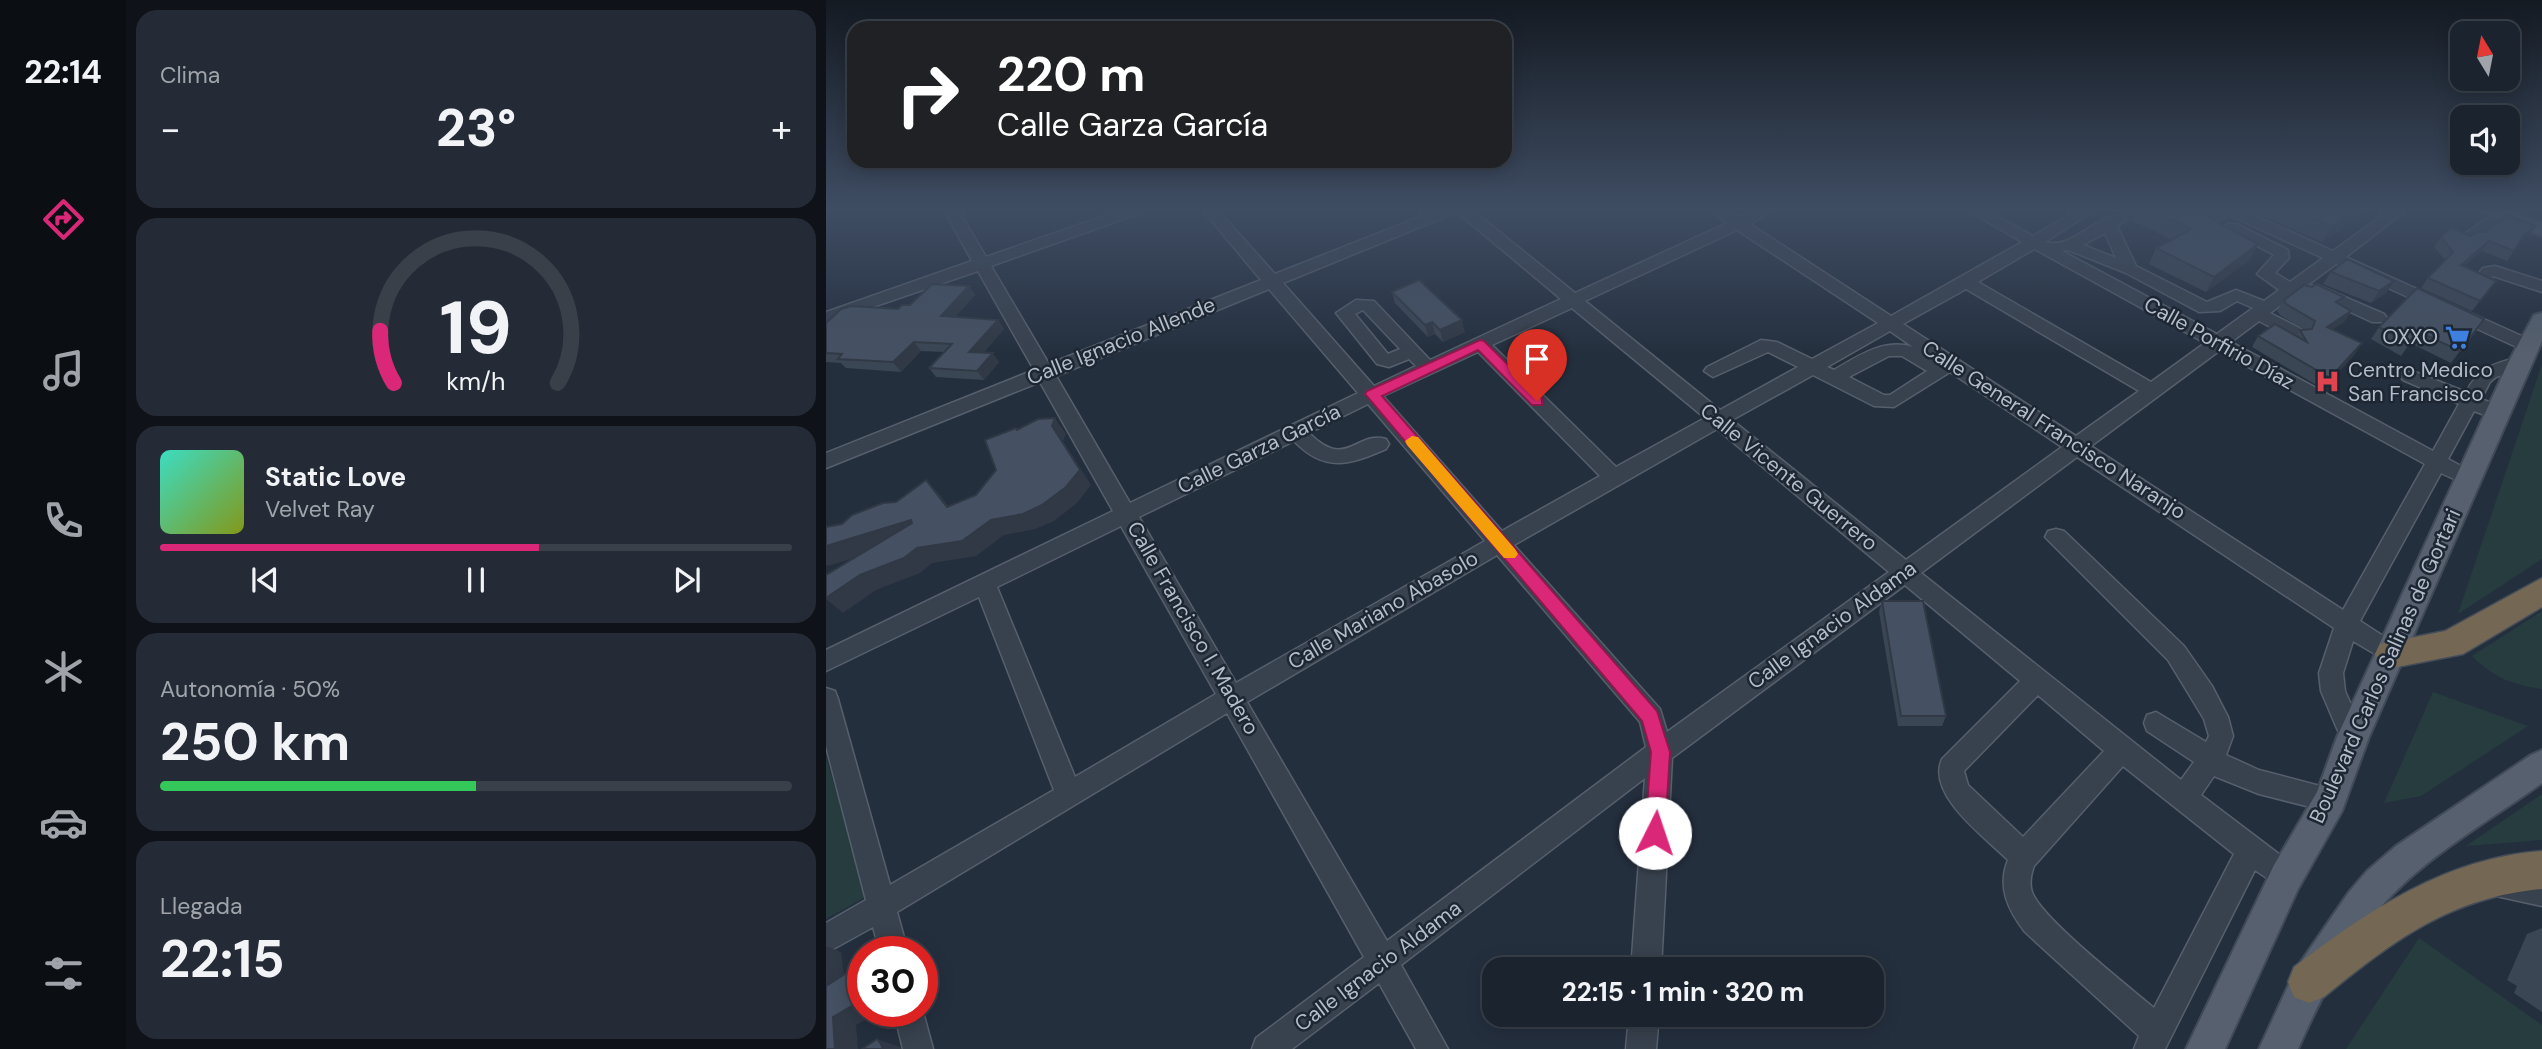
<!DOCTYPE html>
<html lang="es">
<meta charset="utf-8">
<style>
:root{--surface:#1b232e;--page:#242b36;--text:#f1f3f6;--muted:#a0a4aa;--line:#39404a;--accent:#db2777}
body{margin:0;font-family:"DM Sans",sans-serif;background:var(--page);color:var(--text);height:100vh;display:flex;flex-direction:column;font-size:26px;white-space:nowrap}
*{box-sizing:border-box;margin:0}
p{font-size:23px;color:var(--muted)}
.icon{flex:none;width:38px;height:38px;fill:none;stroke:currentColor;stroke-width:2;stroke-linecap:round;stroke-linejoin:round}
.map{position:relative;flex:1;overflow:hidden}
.sheet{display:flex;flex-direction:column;gap:10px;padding:10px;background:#0f1319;width:700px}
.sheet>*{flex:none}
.banner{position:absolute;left:21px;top:21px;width:665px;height:147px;border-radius:21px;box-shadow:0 4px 18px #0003,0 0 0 2px var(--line);background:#202124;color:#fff;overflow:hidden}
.needle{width:46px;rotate:350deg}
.tools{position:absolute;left:1624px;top:21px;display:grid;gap:14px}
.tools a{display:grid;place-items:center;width:70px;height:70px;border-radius:14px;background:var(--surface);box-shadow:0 4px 18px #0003,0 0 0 2px var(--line);font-size:35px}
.speed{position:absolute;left:21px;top:936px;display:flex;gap:14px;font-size:35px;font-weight:700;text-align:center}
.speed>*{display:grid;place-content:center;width:91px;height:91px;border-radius:50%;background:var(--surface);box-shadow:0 4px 18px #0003,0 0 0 2px var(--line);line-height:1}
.speed .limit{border:10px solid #d22;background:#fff;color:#111}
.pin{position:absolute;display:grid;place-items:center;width:60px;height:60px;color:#fff;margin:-72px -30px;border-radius:50% 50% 50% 0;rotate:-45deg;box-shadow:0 0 7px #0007}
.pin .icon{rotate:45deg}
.me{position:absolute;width:77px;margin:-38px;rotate:4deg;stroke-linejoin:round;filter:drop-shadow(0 0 5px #0008)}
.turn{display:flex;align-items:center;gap:24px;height:147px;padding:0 35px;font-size:32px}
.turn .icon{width:91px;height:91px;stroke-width:2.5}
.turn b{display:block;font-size:49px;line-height:60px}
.big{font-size:52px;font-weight:700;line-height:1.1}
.sheet .card{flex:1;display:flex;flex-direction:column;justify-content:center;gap:10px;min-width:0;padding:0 24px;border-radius:21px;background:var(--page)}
.sheet .dial{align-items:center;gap:0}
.dial svg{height:182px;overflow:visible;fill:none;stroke:var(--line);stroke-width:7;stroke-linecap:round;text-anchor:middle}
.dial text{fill:var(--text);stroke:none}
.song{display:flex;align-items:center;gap:21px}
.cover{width:84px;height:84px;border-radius:10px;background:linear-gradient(135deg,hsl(170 70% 55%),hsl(70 70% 35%))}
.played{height:7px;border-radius:4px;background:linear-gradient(90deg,var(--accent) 60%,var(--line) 60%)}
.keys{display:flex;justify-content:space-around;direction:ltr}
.heat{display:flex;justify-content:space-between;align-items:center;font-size:38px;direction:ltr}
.charge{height:10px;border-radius:5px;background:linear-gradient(90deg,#34c759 50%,var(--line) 0)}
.trip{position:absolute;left:656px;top:957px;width:402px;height:70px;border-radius:21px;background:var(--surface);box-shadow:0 4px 18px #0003,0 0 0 2px var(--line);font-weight:700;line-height:70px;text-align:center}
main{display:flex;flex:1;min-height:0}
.menu{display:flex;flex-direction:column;width:126px;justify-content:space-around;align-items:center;background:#0b0e12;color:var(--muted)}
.menu .icon{width:49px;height:49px}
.menu .on{color:var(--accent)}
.menu b{font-size:32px;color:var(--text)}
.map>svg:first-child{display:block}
.green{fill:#263c3f}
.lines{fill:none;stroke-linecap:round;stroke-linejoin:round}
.minor-casing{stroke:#565f6c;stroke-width:3}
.major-casing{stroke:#414a57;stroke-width:4}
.highway-casing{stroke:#434c59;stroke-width:3}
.minor{fill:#38414e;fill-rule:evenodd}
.major{fill:#56606e;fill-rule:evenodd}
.highway{fill:#746855;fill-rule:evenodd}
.wall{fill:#3b4654}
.shaded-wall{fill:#303945}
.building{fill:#455162;stroke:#303945;stroke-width:2}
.route{fill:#db2777;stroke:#8e194d;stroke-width:2}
.slow{fill:#f59e0b}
.labels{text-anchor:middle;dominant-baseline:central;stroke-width:5;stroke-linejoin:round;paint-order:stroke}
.poi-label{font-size:21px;fill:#b4bcc9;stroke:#1d2633;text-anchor:end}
.street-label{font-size:21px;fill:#b4bcc9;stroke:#1d2633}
</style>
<main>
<nav class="menu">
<b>22:14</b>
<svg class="icon on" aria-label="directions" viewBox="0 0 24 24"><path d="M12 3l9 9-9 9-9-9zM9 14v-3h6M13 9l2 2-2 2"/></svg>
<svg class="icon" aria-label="music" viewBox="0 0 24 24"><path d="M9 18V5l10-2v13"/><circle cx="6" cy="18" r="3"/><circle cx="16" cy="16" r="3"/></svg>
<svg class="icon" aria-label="phone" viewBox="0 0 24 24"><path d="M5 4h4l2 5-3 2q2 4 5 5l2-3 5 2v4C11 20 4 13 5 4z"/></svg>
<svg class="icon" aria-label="climate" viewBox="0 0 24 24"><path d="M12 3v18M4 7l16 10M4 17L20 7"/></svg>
<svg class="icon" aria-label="car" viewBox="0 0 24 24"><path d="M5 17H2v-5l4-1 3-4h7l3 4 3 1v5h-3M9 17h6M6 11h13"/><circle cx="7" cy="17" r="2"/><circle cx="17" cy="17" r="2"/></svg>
<svg class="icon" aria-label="filters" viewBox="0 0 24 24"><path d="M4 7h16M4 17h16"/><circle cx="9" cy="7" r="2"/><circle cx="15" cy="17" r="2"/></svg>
</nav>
<section class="sheet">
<div class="card"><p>Clima</p>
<div class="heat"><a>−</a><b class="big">23°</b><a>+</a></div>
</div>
<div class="card dial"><svg viewBox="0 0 100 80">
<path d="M14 69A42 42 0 1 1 86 69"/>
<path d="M14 69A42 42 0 0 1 8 46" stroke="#db2777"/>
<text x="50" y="56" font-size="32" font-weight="700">19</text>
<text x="50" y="72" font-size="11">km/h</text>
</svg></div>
<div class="card">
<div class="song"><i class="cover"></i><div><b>Static Love</b><p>Velvet Ray</p></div></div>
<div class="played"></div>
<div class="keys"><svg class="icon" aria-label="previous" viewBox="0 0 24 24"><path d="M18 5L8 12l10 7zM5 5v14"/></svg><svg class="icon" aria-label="pause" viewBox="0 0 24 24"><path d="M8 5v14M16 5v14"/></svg><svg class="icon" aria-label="next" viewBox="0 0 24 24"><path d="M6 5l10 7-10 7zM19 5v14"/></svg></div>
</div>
<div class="card"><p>Autonomía · 50%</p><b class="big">250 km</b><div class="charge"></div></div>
<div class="card"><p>Llegada</p><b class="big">22:15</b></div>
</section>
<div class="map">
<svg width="1716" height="1049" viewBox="0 0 1716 1049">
<rect width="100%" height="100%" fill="#242f3e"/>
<!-- green -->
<g class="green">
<polygon points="1716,364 1716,559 1632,614 1711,379"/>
<path d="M1716,611V689C1686,685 1667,677 1646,656Z"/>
<polygon points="1607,692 1702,726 1595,796 1558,803"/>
<polygon points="0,757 41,896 0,919"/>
<polygon points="1716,794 1716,840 1640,846"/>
<polygon points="1593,938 1716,1025 1716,1049 1520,1049"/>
</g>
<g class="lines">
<defs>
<g id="minor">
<path d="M117,208H131L160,257L301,208H323L320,211L165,266L223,364L435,280L375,208H390L449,274L616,208H644L749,293L901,223L882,208H899L913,217L933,208H952L924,224L1065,316L1196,242L1138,208H1156L1207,236L1255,208H1272L1219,242C1247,251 1273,210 1298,216L1301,219L1291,226L1310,266L1381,302L1410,290L1438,301L1453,290L1431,274L1448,255L1401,230L1398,227L1401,224H1411L1462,250L1463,258L1449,273L1464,282L1497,258L1403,215L1387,223L1351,211L1349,208H1370L1386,213L1393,208H1412L1507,251L1567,208H1583L1520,257L1709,342L1712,346L1709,350H1697L1510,264L1444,313L1477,330L1480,334L1477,338H1465L1433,321L1405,342L1607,451L1633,404L1577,380L1574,376L1577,372H1589L1640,392C1654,367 1666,364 1693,357L1702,363L1699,367L1670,377L1664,382L1655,399L1679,408L1681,413L1679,418L1672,420L1648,411L1622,459L1648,473L1651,478L1648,483L1641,485L1615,473L1534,621L1574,647L1578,654L1574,661L1566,664L1527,641L1517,673L1519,691L1539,737L1536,745L1527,748L1518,745L1495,691L1493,673L1508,628L1251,457L1095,573L1355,780L1368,762L1321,731L1318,723L1321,715L1330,712L1380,742L1383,736L1378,719L1342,660L1219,537L1222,531L1230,529L1238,531L1358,646L1386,686L1402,717L1407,736L1400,755L1433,770L1513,791L1517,800L1513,809L1504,812L1433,794L1388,776L1375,795L1470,867L1474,877L1470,887L1460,891L1429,870L1339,1049H1308L1313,1036L1199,932C1182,910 1171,887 1182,860C1159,837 1100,795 1116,759L1194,681L1079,585L846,758L835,970H805L819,778L575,965L622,1049H590L553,983L466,1049H426L430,1038L538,957L401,713L71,912L82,952H54L47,927L0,953V923L40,900L0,746V688L9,691L12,699L64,885L228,790L153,597L0,671V650L287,511L214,382L0,468V453L208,370L152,271L0,323V312L146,261ZM631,212L735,299L604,360L548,301L530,300L510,313L551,364L563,367L583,359L590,366L548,386L457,283ZM911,230L1052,323L986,359L951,342L935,340L881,367L878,371L887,377L942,352L972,367L894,410L759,301ZM1279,233L1290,258L1257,245ZM1208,249L1214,252L1379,343L1325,382L1152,282ZM1242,250L1300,273L1373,312L1394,311L1411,301L1427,308L1391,334L1236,251ZM443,289L532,393L304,503L230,376ZM1140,289L1313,391L1250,436L1077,324ZM746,308L879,418L790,467L666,345ZM537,310L574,349L562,354L529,314ZM1064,331L1087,347C1058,338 1032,356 1008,370L1001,367ZM1393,351L1599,464L1517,610L1265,446ZM652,352L774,476L676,531L557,396ZM1063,356H1076L1101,371L1064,395H1058L1023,377ZM1124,372L1236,447L1080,560L906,420L987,375L1048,406L1068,407ZM542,404L659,541L410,683L313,517L468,441C499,473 523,465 560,449L563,444L560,439C530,430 521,471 483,433ZM891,429L1063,572L841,732L834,709L688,545ZM295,526L390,694L249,777L171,587ZM671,555L814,722L820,747L561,941L421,702ZM1212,695L1278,751L1197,837L1142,785L1138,771ZM1297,766L1408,854L1328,1008C1302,986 1215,918 1206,892C1203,883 1205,874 1208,866Z"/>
<path d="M1289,208H1325C1317,215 1297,215 1289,208Z"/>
<polygon points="1675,208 1683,213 1680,216 1652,239 1640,239 1638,236 1640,233"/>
<polygon points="1669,266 1716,281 1716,292 1667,276 1662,282 1650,282 1648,279 1657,268"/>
<polygon points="1491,285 1558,314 1561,318 1558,322 1546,322 1485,294 1483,290 1485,286"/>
<polygon points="1680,872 1716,878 1716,906 1670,896 1666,886 1670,876"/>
<polygon points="96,1008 107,1049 77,1049 68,1012 96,1012"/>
<polygon points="803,1015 833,1015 830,1049 800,1049"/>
</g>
<g id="major">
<polygon points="1651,208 1676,208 1716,223 1716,236 1653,212"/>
<polygon points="1716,313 1716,341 1543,737 1516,811 1472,889 1399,1049 1360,1049 1448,865 1491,792 1511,737 1682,363 1708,315"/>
<path d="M1716,750V783C1666,819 1609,851 1566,895C1526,934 1494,999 1472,1049H1433L1470,969L1523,892L1541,871L1570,846L1705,755Z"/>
</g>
<g id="highway">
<polygon points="1716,578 1716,607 1637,654 1566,668 1554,664 1549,654 1554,644 1619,631"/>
<path d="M1716,851V889C1624,897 1567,941 1498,997L1483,1003L1468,997L1462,982L1468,967C1543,910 1620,858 1716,851Z"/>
</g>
</defs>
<!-- minor casing -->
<use href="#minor" class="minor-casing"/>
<!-- major casing -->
<use href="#major" class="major-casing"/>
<!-- highway casing -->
<use href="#highway" class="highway-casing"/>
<!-- minor -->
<use href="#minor" class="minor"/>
<!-- major -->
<use href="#major" class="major"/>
<!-- highway -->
<use href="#highway" class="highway"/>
</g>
<!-- wall -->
<g class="wall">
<polygon points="1313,208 1372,208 1371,211 1424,260 1380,292 1323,264 1330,248 1347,240 1307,221"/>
<polygon points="1420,208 1544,208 1541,212 1496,242"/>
<polygon points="1710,226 1702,236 1694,242 1681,261 1656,251 1637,267 1670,281 1646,311 1595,288 1602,278 1619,260 1608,247 1615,237 1645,236"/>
<polygon points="1505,272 1560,293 1545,303 1497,284"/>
<polygon points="143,286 149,295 129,317 172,320 178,329 157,353 173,362 158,380 110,377 103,368 118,352 95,351 75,372 20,368 15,363 0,362 0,323 72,309"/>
<polygon points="566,292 639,332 617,342 609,334 602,337 569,303"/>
<polygon points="1518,297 1513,304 1525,311 1518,322 1506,329 1529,354 1497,389 1426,347 1432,336 1470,336 1474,330 1477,329 1454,315 1451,311 1458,300"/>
<polygon points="1658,319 1625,363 1584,343 1575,356 1545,339 1553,327"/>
<polygon points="1056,601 1120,716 1116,726 1072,726 1053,612"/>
<polygon points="1716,928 1716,1012 1688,993 1691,986 1681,980 1701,934"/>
</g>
<!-- shaded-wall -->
<g class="shaded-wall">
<polygon points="1534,208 1544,208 1541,212 1496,242 1505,226"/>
<polygon points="1710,226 1702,236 1691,244 1699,234"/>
<polygon points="1663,241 1656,251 1627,276 1635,265"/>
<polygon points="1432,244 1424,260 1380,292 1388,277"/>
<polygon points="1568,281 1560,293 1545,303 1553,291"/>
<polygon points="143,286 149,295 122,325 115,316"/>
<polygon points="1525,311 1518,322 1494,338 1501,327"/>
<polygon points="172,320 178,329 150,361 143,352"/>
<polygon points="636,320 639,332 617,342 614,330"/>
<polygon points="606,322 609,334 602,337 599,325"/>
<polygon points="88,342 95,351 75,372 67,362"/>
<polygon points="1536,343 1529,354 1497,389 1504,378"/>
<polygon points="167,353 173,362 158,380 151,371"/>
<polygon points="229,418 240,434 237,441 265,485 251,503 228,521 209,529 178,535 150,556 106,563 94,573 50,590 17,613 0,599 34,575 91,548 226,426"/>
<polygon points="100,480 114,495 135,523 121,507"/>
<polygon points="85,520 100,536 2,566 0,564 0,546"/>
<polygon points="0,946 15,952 21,996 0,987"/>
<polygon points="30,967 37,970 37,1012 54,1012 30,1025 32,1049 9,1049 7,1017"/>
<polygon points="51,1039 74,1047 75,1049 57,1049"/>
</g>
<!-- building -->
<g class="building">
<polygon points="1318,208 1372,208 1369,210 1432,244 1388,277 1330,248 1365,229"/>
<polygon points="1463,208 1534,208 1505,226"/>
<polygon points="1681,215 1710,226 1699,234 1688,251 1663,241 1635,265 1670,281 1654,301 1602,278 1627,252 1615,237 1625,228 1645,236 1651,232 1659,232"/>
<polygon points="1521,259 1568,281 1553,291 1505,272"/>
<polygon points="593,280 636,320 614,330 606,322 599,325 566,292"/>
<polygon points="106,284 143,286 115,316 172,320 143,352 167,353 151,371 103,368 126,344 88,342 67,362 12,359 16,354 0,353 0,323 15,309 25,306 72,309 76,305 84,305"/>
<polygon points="1490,284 1518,297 1510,302 1525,311 1501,327 1536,343 1504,378 1432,336 1449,324 1481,342 1474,330 1486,329 1489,321 1460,304 1458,300 1478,285 1486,287"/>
<polygon points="1591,288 1658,319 1634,351 1593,332 1584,344 1553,327"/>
<polygon points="229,418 226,426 254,470 240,487 216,505 197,514 165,520 136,541 91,548 78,558 34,575 0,598 0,575 86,523 85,520 0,546 0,527 16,524 26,515 57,503 70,502 100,480 121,507 150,495 170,470 159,440 190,428 191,430 212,419"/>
<polygon points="1056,601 1097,601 1120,716 1075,716"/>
<polygon points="30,967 36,1000 7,1017 9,1049 0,1049 0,986"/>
<polygon points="51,1039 55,1044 57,1049 36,1049"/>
</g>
<!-- sky -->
<linearGradient id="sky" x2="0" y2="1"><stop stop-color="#141a22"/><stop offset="0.59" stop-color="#3f4d63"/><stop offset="1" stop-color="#3f4d63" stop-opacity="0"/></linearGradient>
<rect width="1716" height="355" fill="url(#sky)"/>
<!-- route -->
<polygon class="route" points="654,340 658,341 716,398 716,405 706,405 652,350 556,396 831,711 844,752 839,833 836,840 829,843 822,840 819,833 825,752 816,721 539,394 541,391"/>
<!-- slow -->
<polygon class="slow" points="586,436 592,437 689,549 692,554 689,558 678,558 581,445 579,441"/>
<!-- icons -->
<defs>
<symbol id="supermarket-bare" viewBox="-9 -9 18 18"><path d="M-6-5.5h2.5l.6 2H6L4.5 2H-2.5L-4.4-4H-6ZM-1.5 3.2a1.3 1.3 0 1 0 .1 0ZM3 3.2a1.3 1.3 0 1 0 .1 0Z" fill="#3f7fe0" stroke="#1d2633" stroke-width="2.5" paint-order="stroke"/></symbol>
<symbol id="hospital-bare" viewBox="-9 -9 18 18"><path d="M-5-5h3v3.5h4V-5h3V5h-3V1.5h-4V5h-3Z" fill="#e0444e" stroke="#1d2633" stroke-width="2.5" paint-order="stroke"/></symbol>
</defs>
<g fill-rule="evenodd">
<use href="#supermarket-bare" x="1614" y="320" width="35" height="35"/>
<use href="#hospital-bare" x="1484" y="364" width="35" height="35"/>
</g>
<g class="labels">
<!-- poi labels -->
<g class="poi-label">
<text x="1612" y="337">OXXO</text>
<text x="1522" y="370" text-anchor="start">Centro Medico<tspan x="1522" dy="24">San Francisco</tspan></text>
</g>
<!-- street labels -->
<g class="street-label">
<text transform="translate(295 341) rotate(-22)">Calle Ignacio Allende</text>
<text transform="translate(1393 343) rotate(29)">Calle Porfirio Díaz</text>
<text transform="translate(1228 430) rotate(33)">Calle General Francisco Naranjo</text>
<text transform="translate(433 449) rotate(-26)">Calle Garza García</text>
<text transform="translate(963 477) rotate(39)">Calle Vicente Guerrero</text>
<text transform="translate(557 610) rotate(-30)">Calle Mariano Abasolo</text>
<text transform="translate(1006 625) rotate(-36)">Calle Ignacio Aldama</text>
<text transform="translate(367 628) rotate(60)">Calle Francisco I. Madero</text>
<text transform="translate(1559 666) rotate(-66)">Boulevard Carlos Salinas de Gortari</text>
<text transform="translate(552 966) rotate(-37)">Calle Ignacio Aldama</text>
</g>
</g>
</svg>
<div class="tools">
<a><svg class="needle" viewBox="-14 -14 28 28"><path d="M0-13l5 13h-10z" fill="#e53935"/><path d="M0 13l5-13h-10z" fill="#a0a4aa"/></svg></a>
<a><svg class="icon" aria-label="sound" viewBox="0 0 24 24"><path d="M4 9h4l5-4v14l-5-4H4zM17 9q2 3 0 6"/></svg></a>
</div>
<div class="speed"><div class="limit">30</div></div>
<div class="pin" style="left:711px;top:401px;background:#d93025"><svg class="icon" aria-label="arrive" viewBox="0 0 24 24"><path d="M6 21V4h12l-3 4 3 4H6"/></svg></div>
<svg class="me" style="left:829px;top:833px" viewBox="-20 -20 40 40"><circle r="19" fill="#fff"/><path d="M0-13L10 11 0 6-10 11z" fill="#db2777"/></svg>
<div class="trip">22:15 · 1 min · 320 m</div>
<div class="banner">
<div class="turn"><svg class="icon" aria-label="right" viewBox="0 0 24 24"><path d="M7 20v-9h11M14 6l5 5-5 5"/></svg><div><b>220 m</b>Calle Garza García</div></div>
</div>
</div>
</main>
